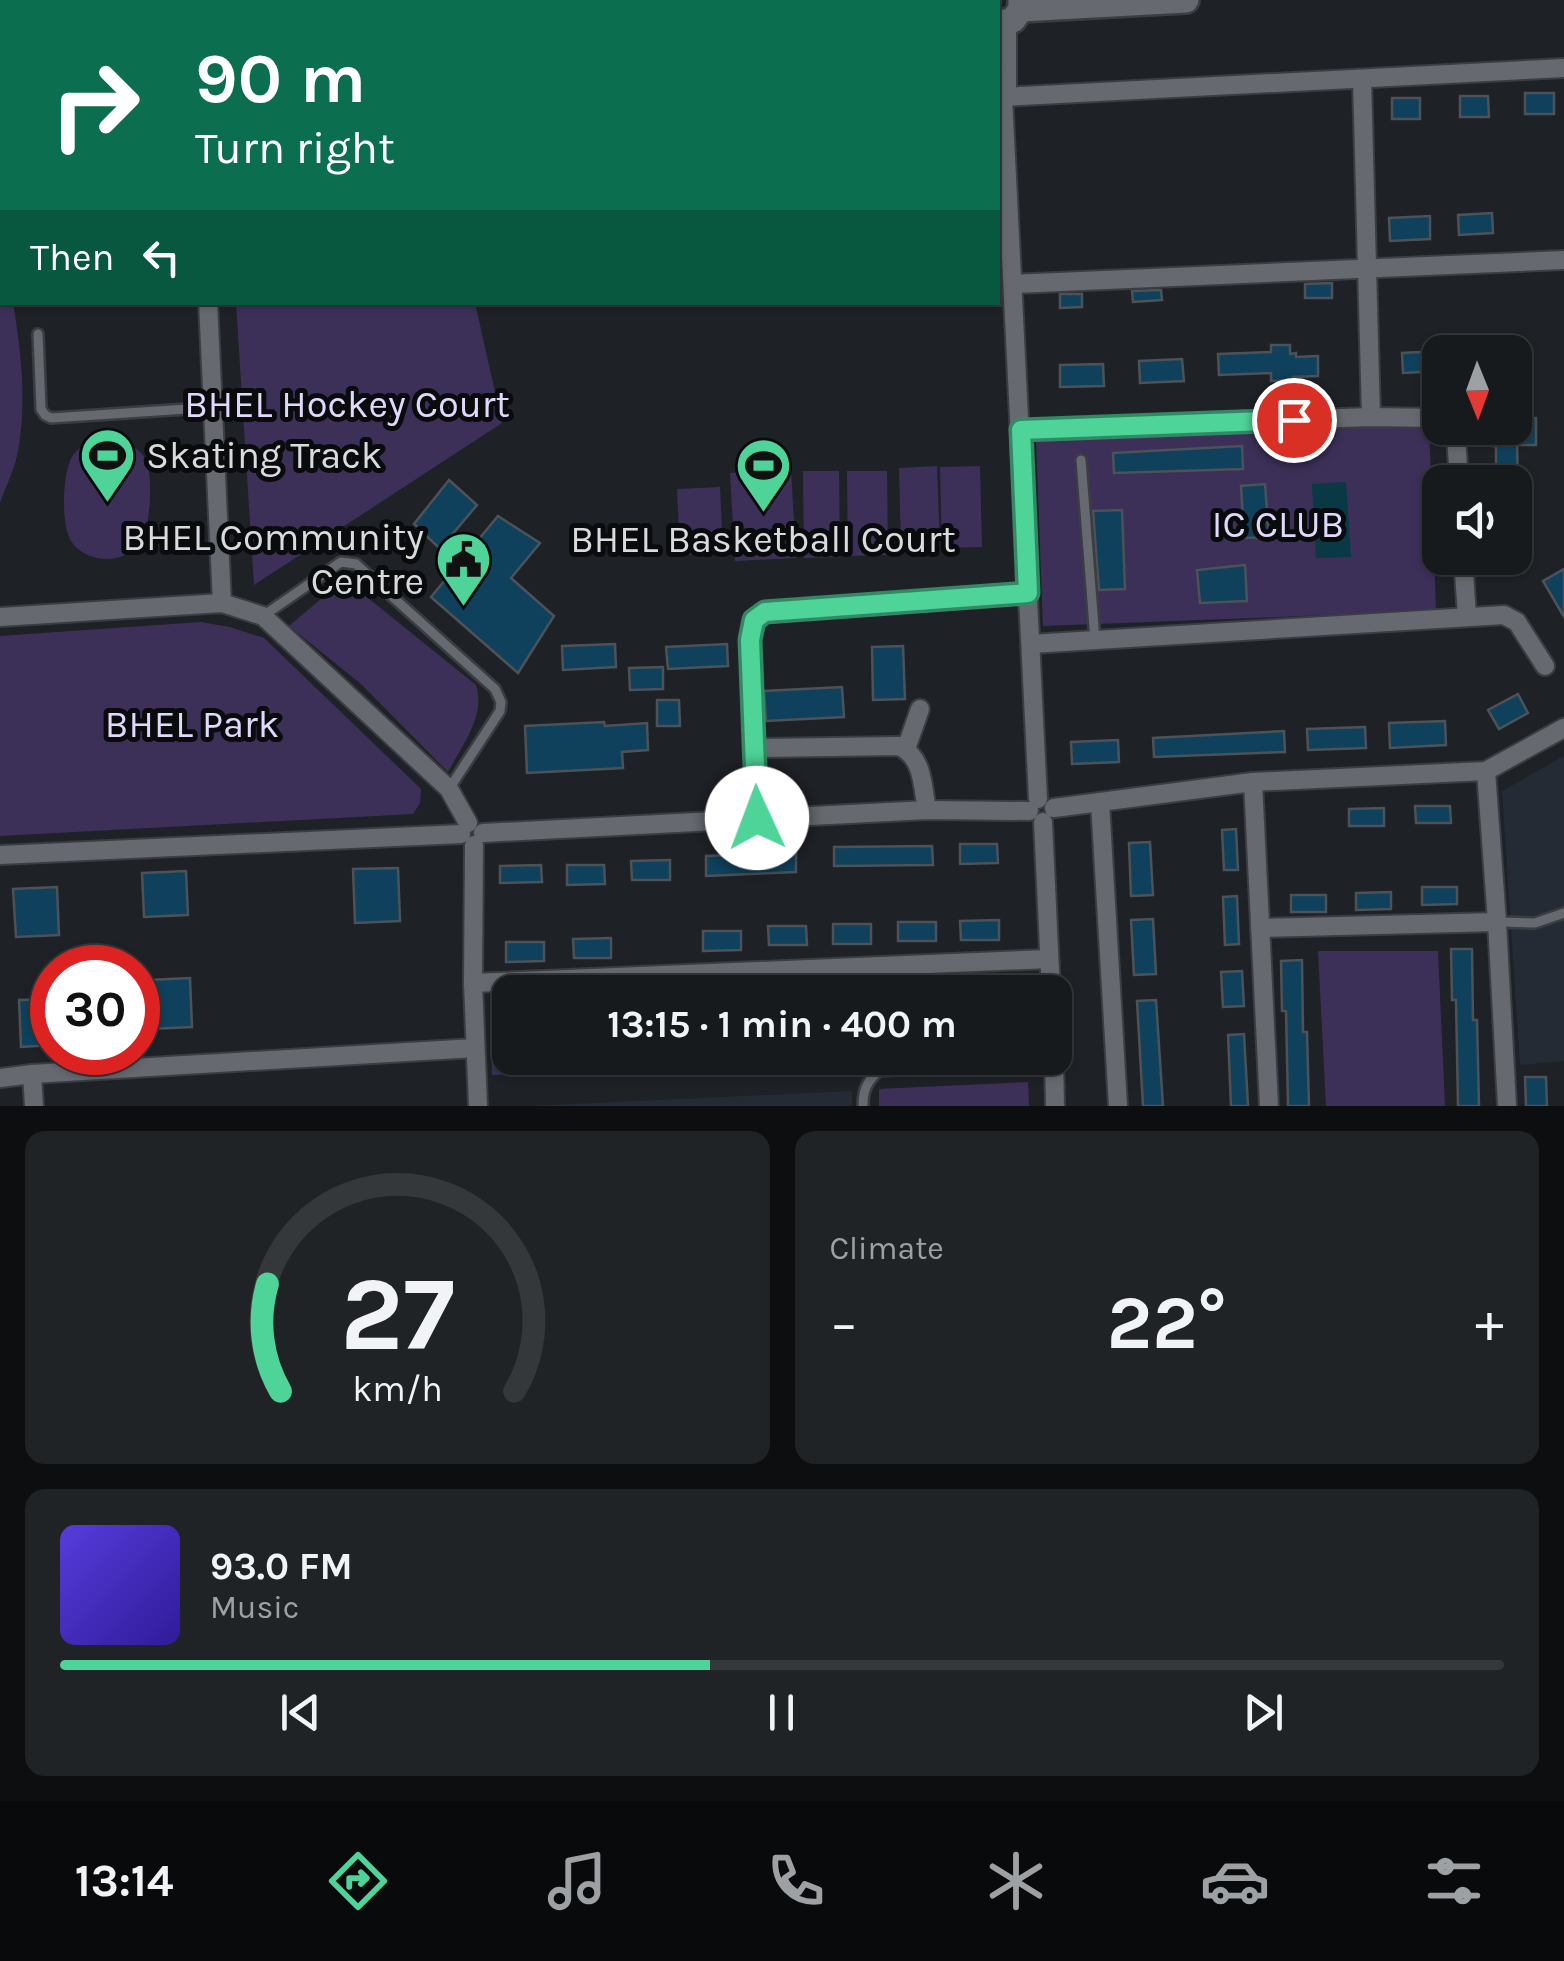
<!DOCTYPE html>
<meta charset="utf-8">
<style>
:root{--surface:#161a1d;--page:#1f2326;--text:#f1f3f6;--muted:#9ea1a4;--line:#35383b;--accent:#4ed399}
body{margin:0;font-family:Karla,sans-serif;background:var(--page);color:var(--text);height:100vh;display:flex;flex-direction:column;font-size:38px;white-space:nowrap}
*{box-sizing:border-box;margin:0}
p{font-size:32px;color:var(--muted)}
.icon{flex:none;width:55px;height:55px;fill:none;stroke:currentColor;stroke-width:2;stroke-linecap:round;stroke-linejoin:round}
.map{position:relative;height:1106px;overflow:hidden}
.drawer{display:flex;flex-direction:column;gap:25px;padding:25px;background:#0c0e10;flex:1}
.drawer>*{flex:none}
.banner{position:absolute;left:0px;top:0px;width:1000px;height:305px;box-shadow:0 2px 8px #0004,0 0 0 2px var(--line);background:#0b6e4f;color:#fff;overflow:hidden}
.needle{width:65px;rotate:179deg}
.buttons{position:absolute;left:1422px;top:335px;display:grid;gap:20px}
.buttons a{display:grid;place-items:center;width:110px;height:110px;border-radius:20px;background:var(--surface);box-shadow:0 2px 8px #0004,0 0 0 2px var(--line);font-size:50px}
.speed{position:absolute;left:30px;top:945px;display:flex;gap:20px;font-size:50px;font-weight:700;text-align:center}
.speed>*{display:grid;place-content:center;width:130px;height:130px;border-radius:50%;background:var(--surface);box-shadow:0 2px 8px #0004,0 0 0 2px var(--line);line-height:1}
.speed .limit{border:15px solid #d22;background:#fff;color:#111}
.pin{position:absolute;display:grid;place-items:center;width:85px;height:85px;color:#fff;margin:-42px;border:5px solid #fff;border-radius:50%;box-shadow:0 2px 10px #0007}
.me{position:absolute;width:110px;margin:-55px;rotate:358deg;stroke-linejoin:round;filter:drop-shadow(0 0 8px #0008)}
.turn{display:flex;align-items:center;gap:35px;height:210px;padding:0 30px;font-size:45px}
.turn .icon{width:130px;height:130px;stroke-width:2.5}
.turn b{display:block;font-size:70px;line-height:85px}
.then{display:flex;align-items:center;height:95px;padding:0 30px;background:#0003;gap:20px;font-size:38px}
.big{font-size:75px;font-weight:700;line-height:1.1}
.drawer .widget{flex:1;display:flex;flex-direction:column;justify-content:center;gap:15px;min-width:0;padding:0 35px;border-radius:20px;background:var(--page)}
.drawer .dial{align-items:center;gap:0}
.dial svg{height:260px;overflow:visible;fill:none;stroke:var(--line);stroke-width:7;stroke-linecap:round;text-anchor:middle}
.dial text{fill:var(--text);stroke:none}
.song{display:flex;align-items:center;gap:30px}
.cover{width:120px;height:120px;border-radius:15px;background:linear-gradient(135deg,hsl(250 70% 55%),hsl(250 70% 35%))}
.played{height:10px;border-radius:5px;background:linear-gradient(90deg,var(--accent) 45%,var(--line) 45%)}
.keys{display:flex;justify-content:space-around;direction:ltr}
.heat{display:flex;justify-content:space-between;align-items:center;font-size:55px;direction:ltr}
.drawer .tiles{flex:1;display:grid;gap:25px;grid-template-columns:1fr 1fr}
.widget:last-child{grid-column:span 2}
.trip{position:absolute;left:492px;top:975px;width:580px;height:100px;border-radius:20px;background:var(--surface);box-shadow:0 2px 8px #0004,0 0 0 2px var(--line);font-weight:700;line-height:100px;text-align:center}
.dock{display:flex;height:160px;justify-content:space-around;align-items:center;background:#090a0c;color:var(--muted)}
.dock .icon{width:70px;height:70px}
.dock .current{color:var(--accent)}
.dock b{font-size:45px;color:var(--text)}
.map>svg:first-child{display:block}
.built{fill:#242b35}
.green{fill:#3c3059}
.water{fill:#083945}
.building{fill:#0f415d;stroke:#4c5257;stroke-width:2.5}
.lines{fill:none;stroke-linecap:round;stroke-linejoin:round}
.lane-casing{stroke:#3a3d41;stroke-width:14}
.street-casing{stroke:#3a3d41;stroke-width:22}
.secondary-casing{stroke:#3a3d41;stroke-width:30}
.lane{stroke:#666a70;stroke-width:9}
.street{stroke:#666a70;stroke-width:18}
.secondary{stroke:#666a70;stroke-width:25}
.route-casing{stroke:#338963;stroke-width:25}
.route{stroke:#4ed399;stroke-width:18}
.labels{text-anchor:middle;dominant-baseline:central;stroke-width:10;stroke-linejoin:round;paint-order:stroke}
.park-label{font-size:38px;fill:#e1d8fb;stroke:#0a0b0d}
.poi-label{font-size:38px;fill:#d9dbde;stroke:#0a0b0d;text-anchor:start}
</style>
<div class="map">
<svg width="1564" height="1106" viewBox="0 0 1564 1106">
<rect width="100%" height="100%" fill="#1e2227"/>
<!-- built -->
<g class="built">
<polygon points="1564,756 1564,1061 1520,1065 1502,791"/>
<polygon points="852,1091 852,1106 530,1106"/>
</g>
<!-- green -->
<g class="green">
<polygon points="368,0 715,0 715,1 368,2"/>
<path d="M0,268L2,273V302L13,303C21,351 27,403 18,451C15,468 6,486 0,503Z"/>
<polygon points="236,303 475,303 502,423 254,585"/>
<polygon points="1429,425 1436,611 1043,626 1036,440"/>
<path d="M99,439C116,439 137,443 146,460C153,476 151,529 140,543C124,564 90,564 73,544C60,528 62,472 73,455C79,447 90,443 99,439Z"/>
<polygon points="937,466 940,547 901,548 899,468"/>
<polygon points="980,466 982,547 942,548 940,467"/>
<polygon points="791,469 796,558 735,561 730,473"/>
<polygon points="803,471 839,471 840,557 804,558"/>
<polygon points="847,471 887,471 888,555 848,556"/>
<polygon points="720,487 723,553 680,555 677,489"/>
<path d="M334,588H350L358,590L476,685C486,716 462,745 448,772L361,684L289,626Z"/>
<polygon points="201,622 230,627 264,638 421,789 420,803 413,814 0,836 0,636"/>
<polygon points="1318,951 1438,951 1445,1106 1326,1106"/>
<polygon points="510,1010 510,1058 906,1058 492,1075 490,1011"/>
<polygon points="1028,1082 1029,1106 879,1106 879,1089"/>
</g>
<!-- water -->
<polygon class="water" points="1346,482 1351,557 1316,558 1312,484"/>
<!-- building -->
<g class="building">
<rect x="1525" y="93" width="29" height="21"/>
<polygon points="1460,96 1488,96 1489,117 1460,117"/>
<rect x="1392" y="98" width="28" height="21"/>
<polygon points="1492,213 1493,233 1459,235 1458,215"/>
<polygon points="1430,216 1430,239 1390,241 1389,218"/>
<polygon points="1332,283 1332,298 1305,298 1305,284"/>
<polygon points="1161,290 1162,300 1133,302 1132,291"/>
<polygon points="1060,294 1082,294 1082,307 1060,308"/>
<polygon points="1271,345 1290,345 1290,354 1296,353 1296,357 1318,356 1318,376 1293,377 1294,380 1271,381 1271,373 1219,375 1218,354 1271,352"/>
<polygon points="1440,351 1440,371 1403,373 1402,353"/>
<polygon points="1182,359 1184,381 1140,383 1139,361"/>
<polygon points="1103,364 1104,386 1060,387 1060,365"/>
<polygon points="1536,418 1536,445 1517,445 1518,482 1496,482 1496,446 1492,446 1491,428 1515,428 1515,419"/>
<polygon points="1242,446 1243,469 1114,473 1113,453"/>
<polygon points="449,480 477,505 440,549 414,524"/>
<polygon points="1265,484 1269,537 1244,538 1241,486"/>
<polygon points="1515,498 1531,498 1532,521 1515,522"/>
<polygon points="1122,510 1125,589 1099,590 1093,511"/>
<polygon points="498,516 540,543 511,578 554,616 518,673 431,597"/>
<polygon points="1505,558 1524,558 1524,572 1505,573"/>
<polygon points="1245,565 1247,601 1200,603 1197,570"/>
<polygon points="1564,569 1564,617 1543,581"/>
<polygon points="615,644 616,667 563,670 562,646"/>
<polygon points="727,644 728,666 668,669 666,647"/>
<polygon points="903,646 905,699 873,700 872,647"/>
<polygon points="663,667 663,689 630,690 629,668"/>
<polygon points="842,687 844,717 766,721 764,691"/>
<polygon points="1518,694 1528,713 1499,729 1488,710"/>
<polygon points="657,700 679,700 680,726 657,726"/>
<polygon points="1445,721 1446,745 1390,748 1389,723"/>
<polygon points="604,722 605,726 647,723 648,750 622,752 623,768 527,773 525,726"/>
<polygon points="1365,727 1366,748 1308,750 1307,729"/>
<polygon points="1284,731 1285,752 1154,757 1153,738"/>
<polygon points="1118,740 1119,762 1072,764 1071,742"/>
<polygon points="1415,806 1450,806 1451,823 1416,823"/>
<polygon points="1384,808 1384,826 1349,826 1349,809"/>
<polygon points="1236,829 1238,870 1224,870 1222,830"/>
<polygon points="1150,842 1153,895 1131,896 1129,843"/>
<polygon points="960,844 997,844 998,863 960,864"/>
<polygon points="932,846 933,865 834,866 834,847"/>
<polygon points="796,853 796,872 706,876 706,856"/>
<polygon points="670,860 670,880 632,880 631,861"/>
<polygon points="541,865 542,882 500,883 500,866"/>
<polygon points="567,865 604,865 605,884 567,885"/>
<polygon points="398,868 400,921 355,923 353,869"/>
<polygon points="186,871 188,915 144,917 142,873"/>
<polygon points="57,887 59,935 16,937 13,889"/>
<polygon points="1422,887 1457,887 1457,904 1422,905"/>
<polygon points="1391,892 1391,909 1356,910 1356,893"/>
<rect x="1291" y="895" width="35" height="17"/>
<polygon points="1237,896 1239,944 1225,945 1223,897"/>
<polygon points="1153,919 1156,974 1134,975 1131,920"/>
<polygon points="999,920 999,940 961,940 960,921"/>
<rect x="898" y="922" width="38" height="19"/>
<rect x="833" y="924" width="38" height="20"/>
<polygon points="768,926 806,926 807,945 769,945"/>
<polygon points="703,931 741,931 741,950 703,951"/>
<polygon points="611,938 611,958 574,958 573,939"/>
<polygon points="506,942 544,942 544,961 506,962"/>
<polygon points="1451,949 1472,949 1473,1020 1477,1020 1479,1106 1458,1106 1456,1000 1452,1000"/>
<polygon points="1302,960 1303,1032 1307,1032 1309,1106 1288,1106 1286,1011 1282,1011 1281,961"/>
<polygon points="1242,971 1244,1006 1223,1007 1221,972"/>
<polygon points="190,978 192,1027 150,1029 148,980"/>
<polygon points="52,999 52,1045 21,1047 19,1000"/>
<polygon points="1156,1000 1163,1106 1143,1106 1137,1001"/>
<polygon points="1244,1034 1248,1106 1231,1106 1228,1035"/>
<polygon points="1525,1077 1546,1077 1547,1106 1526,1106"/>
</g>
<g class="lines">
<defs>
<g id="lane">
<polyline points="38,334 41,409 45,415 51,418 187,409 214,410"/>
<polyline points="1081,460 1095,640"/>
<polyline points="263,616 341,562 356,564 495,689 501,702 500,711 449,789"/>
<polyline points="1499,922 1535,923 1564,913"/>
<path d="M863,1106C863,1090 867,1081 879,1071L1054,1061"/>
</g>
<g id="street">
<polyline points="192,0 193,2"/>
<polyline points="348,2 382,0"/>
<polyline points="0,23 2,22"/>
<polyline points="1007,24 1007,93"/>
<polyline points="998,78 999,92 1003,97 1038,799"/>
<polyline points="1362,79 1371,417"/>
<polyline points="1003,97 1564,68"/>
<polyline points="1013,284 1564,260"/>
<polyline points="208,302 222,603"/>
<polyline points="1451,428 1456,435 1459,482"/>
<polyline points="1021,429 1371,417 1440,418"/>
<polyline points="1463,558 1467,616"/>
<polyline points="0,617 222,603 263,616 449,789 468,823"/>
<polyline points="1031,644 1504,615 1517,622 1545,666"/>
<path d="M754,748L899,746C924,758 922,785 927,810"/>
<polyline points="906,749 920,709"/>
<polyline points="1486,771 1497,922 1507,1106"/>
<polyline points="1253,782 1269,1106"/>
<polyline points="1100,802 1118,1106"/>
<polyline points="1054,808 1253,782 1486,771 1564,728"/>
<polyline points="757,818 749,640 754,619 765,613 1028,593"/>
<polyline points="1043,822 1051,992"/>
<polyline points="483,833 927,810 1029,811"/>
<polyline points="474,845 473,983 478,1106"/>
<polyline points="0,855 461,834"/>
<polyline points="1260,928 1497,922"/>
<polyline points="473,983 1049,959"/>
<polyline points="1054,1058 1055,1106"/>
<polyline points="32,1074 34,1106"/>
<polyline points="0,1078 32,1074 475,1048"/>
</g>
<g id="secondary">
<polyline points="979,2 980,0"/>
<polyline points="1021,9 1186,0"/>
<polyline points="998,24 1013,20 1021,9 1021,0"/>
<polyline points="0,68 2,68"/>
</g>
</defs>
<!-- lane casing -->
<use href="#lane" class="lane-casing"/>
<!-- street casing -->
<use href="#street" class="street-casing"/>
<!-- secondary casing -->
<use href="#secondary" class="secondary-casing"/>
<!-- lane -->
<use href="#lane" class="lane"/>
<!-- street -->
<use href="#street" class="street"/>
<!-- secondary -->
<use href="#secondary" class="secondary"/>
</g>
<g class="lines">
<defs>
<polyline id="route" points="757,818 750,640 754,620 765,612 1028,593 1021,430 1294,420"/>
</defs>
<!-- route casing -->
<use href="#route" class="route-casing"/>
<!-- route -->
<use href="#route" class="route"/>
</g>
<!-- icons -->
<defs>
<symbol id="stadium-pin" viewBox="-11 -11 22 30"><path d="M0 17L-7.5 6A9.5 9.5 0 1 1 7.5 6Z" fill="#4ed399" stroke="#0a0b0d"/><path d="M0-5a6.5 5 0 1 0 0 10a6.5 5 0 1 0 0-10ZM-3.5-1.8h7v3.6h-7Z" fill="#111"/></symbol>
<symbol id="civic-pin" viewBox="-11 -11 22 30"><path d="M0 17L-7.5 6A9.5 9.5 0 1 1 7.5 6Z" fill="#4ed399" stroke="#0a0b0d"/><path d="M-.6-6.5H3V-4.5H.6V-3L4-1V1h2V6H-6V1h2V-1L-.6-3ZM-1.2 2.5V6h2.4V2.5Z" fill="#111"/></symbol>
</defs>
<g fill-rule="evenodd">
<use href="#stadium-pin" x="76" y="424" width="63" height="86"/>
<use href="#stadium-pin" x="732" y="434" width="63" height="86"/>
<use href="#civic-pin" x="432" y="528" width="63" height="86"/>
</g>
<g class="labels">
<!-- park labels -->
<g class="park-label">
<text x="347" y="404">BHEL Hockey Court</text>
<text x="1278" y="524">IC CLUB</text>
<text x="192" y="724">BHEL Park</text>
</g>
<!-- poi labels -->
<g class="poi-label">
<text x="146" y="455">Skating Track</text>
<text x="424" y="537" text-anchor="end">BHEL Community<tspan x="424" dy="44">Centre</tspan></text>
<text x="763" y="539" text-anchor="middle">BHEL Basketball Court</text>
</g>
</g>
</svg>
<div class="buttons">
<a><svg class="needle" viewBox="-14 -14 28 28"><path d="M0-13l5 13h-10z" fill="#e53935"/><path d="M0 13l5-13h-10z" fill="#9ea1a4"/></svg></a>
<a><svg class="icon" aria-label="sound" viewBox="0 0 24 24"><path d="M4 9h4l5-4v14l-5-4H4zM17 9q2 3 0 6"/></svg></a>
</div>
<div class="speed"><div class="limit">30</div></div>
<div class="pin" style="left:1294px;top:420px;background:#d93025"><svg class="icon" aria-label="arrive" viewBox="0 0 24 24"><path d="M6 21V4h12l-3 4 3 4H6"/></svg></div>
<svg class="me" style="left:757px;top:818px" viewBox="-20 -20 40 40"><circle r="19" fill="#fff"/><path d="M0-13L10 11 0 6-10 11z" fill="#4ed399"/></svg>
<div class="trip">13:15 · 1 min · 400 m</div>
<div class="banner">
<div class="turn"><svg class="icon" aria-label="right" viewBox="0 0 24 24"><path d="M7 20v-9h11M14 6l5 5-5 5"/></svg><div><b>90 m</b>Turn right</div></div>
<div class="then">Then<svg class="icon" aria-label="left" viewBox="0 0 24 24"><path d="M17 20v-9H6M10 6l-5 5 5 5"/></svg></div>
</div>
</div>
<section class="drawer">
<div class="tiles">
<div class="widget dial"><svg viewBox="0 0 100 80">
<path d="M14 69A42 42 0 1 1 86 69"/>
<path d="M14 69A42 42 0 0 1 10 36" stroke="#4ed399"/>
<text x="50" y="56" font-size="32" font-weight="700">27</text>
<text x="50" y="72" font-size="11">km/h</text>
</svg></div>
<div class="widget"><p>Climate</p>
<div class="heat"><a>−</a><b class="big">22°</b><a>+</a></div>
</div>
<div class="widget">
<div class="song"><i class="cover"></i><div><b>93.0 FM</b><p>Music</p></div></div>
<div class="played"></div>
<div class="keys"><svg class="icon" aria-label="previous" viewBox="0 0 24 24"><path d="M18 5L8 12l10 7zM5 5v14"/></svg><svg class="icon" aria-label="pause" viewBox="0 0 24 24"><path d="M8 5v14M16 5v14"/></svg><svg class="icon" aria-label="next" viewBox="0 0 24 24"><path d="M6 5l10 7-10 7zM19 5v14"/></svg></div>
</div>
</div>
</section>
<nav class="dock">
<b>13:14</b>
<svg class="icon current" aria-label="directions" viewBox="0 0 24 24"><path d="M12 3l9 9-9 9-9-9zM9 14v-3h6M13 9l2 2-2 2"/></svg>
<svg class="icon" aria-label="music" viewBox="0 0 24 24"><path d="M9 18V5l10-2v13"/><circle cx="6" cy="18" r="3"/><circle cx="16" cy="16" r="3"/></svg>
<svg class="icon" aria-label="phone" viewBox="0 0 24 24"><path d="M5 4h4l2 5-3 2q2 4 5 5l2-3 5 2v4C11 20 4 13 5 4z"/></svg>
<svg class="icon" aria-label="climate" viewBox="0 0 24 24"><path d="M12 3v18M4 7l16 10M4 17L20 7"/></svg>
<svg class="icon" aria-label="car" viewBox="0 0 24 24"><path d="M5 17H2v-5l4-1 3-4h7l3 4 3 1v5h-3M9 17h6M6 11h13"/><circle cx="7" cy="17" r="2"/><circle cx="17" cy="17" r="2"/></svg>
<svg class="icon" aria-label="filters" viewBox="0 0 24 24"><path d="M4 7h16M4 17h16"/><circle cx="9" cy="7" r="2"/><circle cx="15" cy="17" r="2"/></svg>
</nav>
